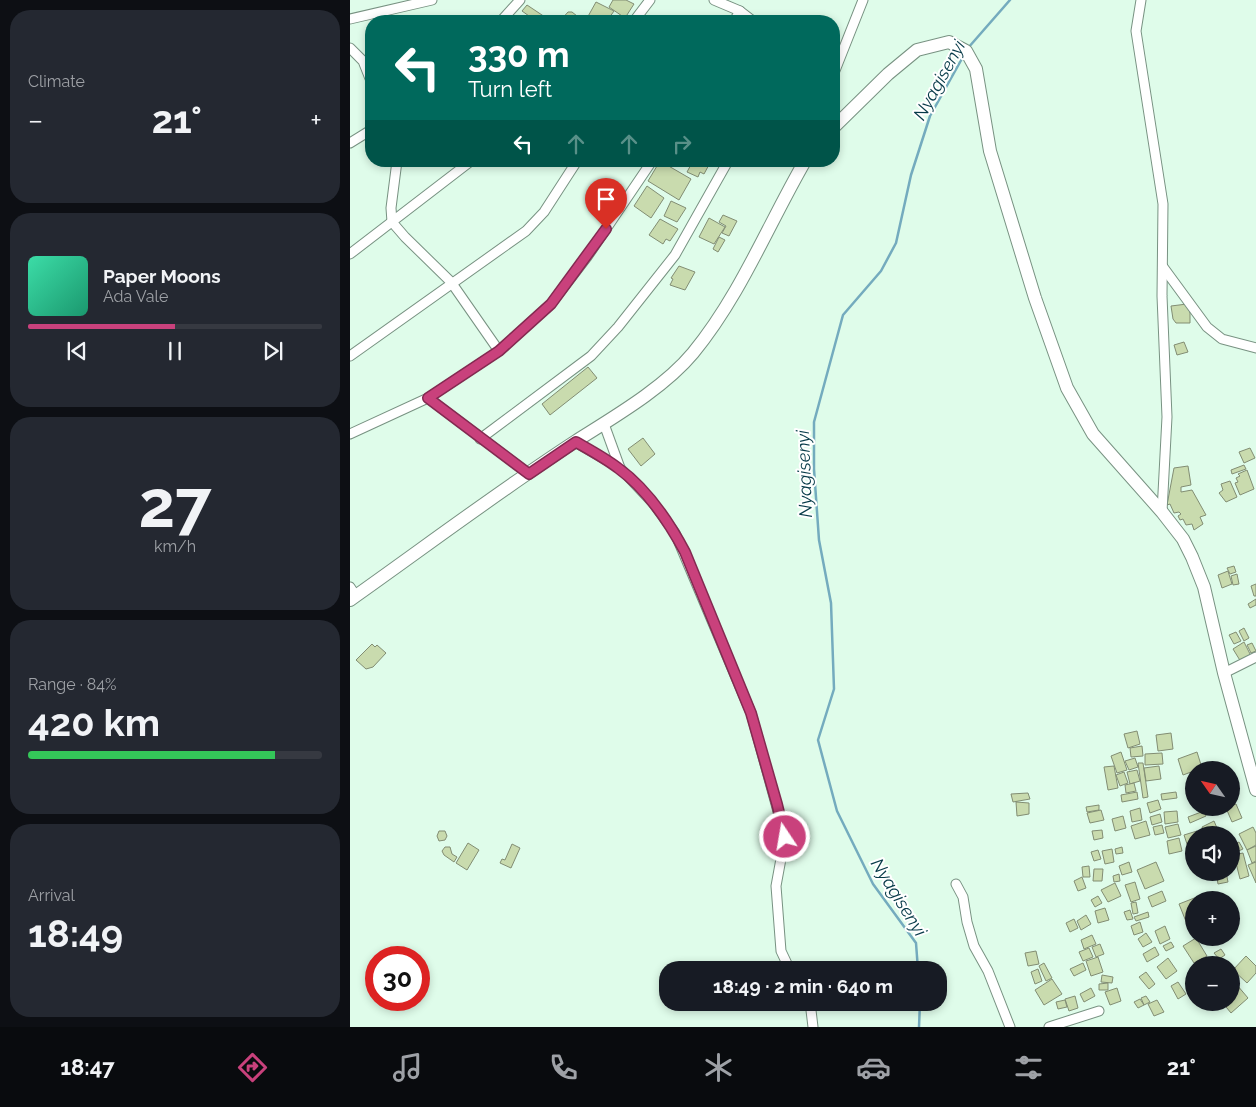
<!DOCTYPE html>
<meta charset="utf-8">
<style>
:root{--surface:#171b24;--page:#242831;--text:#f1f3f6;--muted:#9ea1a6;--line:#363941;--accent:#c9417c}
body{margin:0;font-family:Raleway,sans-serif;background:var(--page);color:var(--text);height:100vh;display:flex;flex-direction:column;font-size:19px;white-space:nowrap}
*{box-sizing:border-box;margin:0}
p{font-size:16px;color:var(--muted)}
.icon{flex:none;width:28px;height:28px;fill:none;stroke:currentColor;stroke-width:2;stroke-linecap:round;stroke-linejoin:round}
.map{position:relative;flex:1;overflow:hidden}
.side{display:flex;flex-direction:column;gap:10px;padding:10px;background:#0d0f14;width:350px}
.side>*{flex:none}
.hud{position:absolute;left:15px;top:15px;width:475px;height:152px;border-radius:20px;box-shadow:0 2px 8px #0003;background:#00695c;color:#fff;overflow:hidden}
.needle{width:32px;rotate:304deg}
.buttons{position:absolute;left:835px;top:761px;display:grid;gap:10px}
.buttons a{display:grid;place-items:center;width:55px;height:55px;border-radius:50%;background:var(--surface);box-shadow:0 2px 8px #0003;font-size:25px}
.speed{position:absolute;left:15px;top:946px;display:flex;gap:10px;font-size:25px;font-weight:700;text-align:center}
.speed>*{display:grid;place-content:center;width:65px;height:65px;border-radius:50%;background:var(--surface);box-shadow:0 2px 8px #0003;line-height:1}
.speed .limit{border:8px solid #d22;background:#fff;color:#111}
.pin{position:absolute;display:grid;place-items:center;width:42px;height:42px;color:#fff;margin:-51px -21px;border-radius:50% 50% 50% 0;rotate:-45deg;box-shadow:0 0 5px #0007}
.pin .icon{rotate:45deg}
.me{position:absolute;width:55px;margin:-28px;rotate:348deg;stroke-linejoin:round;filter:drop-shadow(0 0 4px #0008)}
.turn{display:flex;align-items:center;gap:18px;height:105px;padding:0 20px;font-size:22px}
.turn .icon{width:65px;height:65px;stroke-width:2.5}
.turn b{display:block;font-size:35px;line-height:42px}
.lanes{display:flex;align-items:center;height:48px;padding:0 20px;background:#0003;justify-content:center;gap:25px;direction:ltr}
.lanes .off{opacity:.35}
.big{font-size:38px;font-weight:700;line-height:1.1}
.side .widget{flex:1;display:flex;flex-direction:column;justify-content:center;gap:8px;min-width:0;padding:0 18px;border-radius:20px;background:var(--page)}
.side .dial{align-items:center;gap:0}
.dial b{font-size:65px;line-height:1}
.song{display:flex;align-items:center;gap:15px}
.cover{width:60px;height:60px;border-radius:8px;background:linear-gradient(135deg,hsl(160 70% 55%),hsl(160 70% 35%))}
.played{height:5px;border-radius:2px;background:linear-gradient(90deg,var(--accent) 50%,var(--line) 50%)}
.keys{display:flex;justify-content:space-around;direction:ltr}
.heat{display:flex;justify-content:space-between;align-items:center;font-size:28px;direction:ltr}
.charge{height:8px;border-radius:4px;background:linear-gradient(90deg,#34c759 84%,var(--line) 0)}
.trip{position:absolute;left:309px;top:961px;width:288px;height:50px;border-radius:20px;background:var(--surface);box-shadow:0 2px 8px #0003;font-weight:700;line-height:50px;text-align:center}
.tabs{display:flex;height:80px;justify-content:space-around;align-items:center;background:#090b0e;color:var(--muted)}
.tabs .icon{width:35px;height:35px}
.tabs .selected{color:var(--accent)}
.tabs b{font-size:22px;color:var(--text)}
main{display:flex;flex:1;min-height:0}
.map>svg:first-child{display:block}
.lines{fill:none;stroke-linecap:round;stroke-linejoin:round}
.stream{stroke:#74abbe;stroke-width:2.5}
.building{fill:#c9dbae;stroke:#828d73}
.minor-casing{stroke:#789282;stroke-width:11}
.secondary-casing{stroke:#789282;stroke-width:14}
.minor{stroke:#fff;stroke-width:9}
.secondary{stroke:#fff;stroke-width:12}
.route-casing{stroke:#832a51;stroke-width:12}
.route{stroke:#c9417c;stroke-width:9}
.labels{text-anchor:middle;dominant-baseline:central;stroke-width:4;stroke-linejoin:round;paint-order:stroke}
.water-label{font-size:18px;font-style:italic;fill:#063a48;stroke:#fff}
</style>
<main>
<section class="side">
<div class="widget"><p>Climate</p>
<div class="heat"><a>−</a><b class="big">21°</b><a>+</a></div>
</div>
<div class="widget">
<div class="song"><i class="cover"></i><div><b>Paper Moons</b><p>Ada Vale</p></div></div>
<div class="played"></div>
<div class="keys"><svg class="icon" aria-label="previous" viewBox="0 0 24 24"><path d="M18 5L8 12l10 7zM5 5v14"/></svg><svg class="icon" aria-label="pause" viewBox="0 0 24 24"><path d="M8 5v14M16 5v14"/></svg><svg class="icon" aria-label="next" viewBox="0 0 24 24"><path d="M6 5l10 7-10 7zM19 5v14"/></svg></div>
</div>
<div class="widget dial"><b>27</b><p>km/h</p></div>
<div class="widget"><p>Range · 84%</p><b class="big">420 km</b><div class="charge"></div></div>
<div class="widget"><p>Arrival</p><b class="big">18:49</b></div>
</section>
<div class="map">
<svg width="906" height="1027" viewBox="0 0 906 1027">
<rect width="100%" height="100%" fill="#dffcea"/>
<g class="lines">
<!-- stream -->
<g class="stream">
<polyline points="618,48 660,0"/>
<polyline points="568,970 566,943 523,884 487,811 468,740 484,689 481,603 469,540 464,469 464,422 493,315 531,271 546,243 561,175 580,116 614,55"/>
<polyline points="569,1027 570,1002"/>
</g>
</g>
<!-- building -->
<g class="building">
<polygon points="263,0 276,0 284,4 275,18 259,7"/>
<polygon points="246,2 264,11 257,21 236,20"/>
<polygon points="177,5 195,17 192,21 186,21 172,11"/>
<polygon points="218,12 222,12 232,20 210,21"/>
<polygon points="310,161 341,179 329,200 298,181"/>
<polygon points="343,161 361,161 354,174 350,172 348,177 337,172"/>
<polygon points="297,186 314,198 301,218 284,206"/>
<polygon points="321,201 336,208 327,222 314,216"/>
<polygon points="373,215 387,221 379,236 372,233 376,226 369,222"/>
<polygon points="359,218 375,227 364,244 349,237"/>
<polygon points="310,219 328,229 320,241 316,239 313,244 299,235"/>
<polygon points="369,237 375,240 368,252 363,249"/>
<polygon points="329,266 345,272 335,290 320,285 323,279 321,278"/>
<polygon points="837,304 840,313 840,323 826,323 823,319 821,306"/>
<polygon points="834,342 838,352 827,355 824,345"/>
<polygon points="238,367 247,378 200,415 192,404"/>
<polygon points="293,438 305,454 291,466 278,449"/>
<polygon points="900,448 905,458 894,463 889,452"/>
<polygon points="894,465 896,469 882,474 881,470"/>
<polygon points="838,466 841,485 831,487 831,492 842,490 856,515 850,517 853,524 844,530 842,524 836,525 833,519 830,520 828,516 831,514 829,512 824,513 820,504 817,505 824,468"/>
<polygon points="897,470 904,489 890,495 885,483 888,482 886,478 890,476 888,474"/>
<polygon points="880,481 887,497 876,502 869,493 873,490 871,484"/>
<polygon points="884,566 886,572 880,574 877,568"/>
<polygon points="878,571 882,584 872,588 868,575"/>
<polygon points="887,574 889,584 883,585 881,576"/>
<polygon points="906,584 906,596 904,596 901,586"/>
<polygon points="906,599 906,605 900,608 898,604"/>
<polygon points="894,628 899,638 894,641 889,631"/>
<polygon points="886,632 891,641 884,644 879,635"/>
<polygon points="894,642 901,656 891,662 883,649"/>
<polygon points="902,643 906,651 901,653 897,645"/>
<polygon points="22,644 25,647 27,645 36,653 23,667 16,669 6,660"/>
<polygon points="787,731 790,744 778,748 774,734"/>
<polygon points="821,733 823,749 808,751 806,735"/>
<polygon points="792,746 793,756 781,757 780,748"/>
<polygon points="771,752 777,770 767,773 761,756"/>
<polygon points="847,752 852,768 833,775 828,759"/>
<polygon points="812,753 813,764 795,765 795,754"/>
<polygon points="785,758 788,767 779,770 775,761"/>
<polygon points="788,763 793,763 798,797 793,798"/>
<polygon points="764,766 768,788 758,790 754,767"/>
<polygon points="809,766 811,779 796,781 794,768"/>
<polygon points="787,770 790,781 780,784 777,772"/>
<polygon points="774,772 778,783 770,786 766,775"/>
<polygon points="844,779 844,790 842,791 838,780"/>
<polygon points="784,783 786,791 776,793 775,785"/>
<polygon points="787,792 788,799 772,802 771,795"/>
<polygon points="826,792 827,798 812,800 811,794"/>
<polygon points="678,793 680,799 663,802 661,794"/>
<polygon points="808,800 811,809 800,813 797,803"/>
<polygon points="666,802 679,803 679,814 667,816"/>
<polygon points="886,804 892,818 882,822 876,808"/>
<polygon points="749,805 749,810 737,812 736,807"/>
<polygon points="790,808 792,820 782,822 780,811"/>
<polygon points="751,810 754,820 740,823 737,813"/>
<polygon points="827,811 828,822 815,824 814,812"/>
<polygon points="854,811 856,816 840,823 838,817"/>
<polygon points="810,814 812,822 802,825 800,817"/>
<polygon points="773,816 776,828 765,831 762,819"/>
<polygon points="796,821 800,835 785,839 781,826"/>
<polygon points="864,821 870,835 855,835 852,827"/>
<polygon points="828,824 831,835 818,838 815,827"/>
<polygon points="812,825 814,833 805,835 803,827"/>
<polygon points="903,827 906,833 906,845 897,850 889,834"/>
<polygon points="752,830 753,838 744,840 742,831"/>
<polygon points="89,831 95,831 97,836 95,840 89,841 87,836"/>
<polygon points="847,831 848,835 844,835 844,848 839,850 834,835"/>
<polygon points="829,838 832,851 819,854 817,841"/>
<polygon points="889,842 893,849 884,853 881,846"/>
<polygon points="118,843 129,850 117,870 106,863"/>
<polygon points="162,844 170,848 161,868 150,863 152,859 155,860"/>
<polygon points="906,846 906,861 902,863 897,850"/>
<polygon points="95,847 100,847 102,854 107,857 104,862 94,855 92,851"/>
<polygon points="772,847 773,853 766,854 765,849"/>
<polygon points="762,849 764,862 755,864 752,851"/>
<polygon points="748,850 751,859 744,861 741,852"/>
<polygon points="893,853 899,876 890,879 884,855"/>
<polygon points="779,862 782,872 772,875 769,866"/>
<polygon points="806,862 814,881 795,889 787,870"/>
<polygon points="906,862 906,883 898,865"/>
<polygon points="739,866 740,877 733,877 732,867"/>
<polygon points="744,869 753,869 752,881 743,881"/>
<polygon points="866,872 876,872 878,882 868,884"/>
<polygon points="769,874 770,881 764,882 763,876"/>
<polygon points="732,877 736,888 728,891 724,881"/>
<polygon points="785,882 790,899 781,902 775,885"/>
<polygon points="765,883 771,896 758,902 751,890"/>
<polygon points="812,891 816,901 802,907 798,897"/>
<polygon points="852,895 854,900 844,900 844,927 839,929 829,904"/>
<polygon points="748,896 752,903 745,907 741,900"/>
<polygon points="786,902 788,913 783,914 781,903"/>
<polygon points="755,908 759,920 748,923 745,911"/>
<polygon points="780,910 783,919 777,920 774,912"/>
<polygon points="798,912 799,917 786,921 784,917"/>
<polygon points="736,915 741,924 731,930 727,921"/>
<polygon points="724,919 728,928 720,932 716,923"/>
<polygon points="790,922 793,932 784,935 781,926"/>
<polygon points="815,926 820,939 810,944 805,931"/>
<polygon points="796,933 802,942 793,947 788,939"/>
<polygon points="742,935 746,944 734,949 731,940"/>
<polygon points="846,938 857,956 844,963 833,946"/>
<polygon points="821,942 824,947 816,951 813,946"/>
<polygon points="750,944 754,954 746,957 742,947"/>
<polygon points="805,947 809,955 797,962 793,954"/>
<polygon points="739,948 743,957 733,961 729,952"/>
<polygon points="871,949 875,955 869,959 864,953"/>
<polygon points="686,951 689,964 678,966 675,953"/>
<polygon points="896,956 906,966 906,973 897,983 883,970"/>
<polygon points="748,957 753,972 741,976 736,961"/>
<polygon points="818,958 827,971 816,979 807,967"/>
<polygon points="694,963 702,978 696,981 689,966"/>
<polygon points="733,963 736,970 724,976 720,969"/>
<polygon points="688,969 692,981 685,984 681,972"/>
<polygon points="796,972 805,984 799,989 789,977"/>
<polygon points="752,975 763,977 762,983 751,982"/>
<polygon points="702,979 712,994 694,1005 685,990"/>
<polygon points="828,982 836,994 828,999 821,986"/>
<polygon points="758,983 758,990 749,990 749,984"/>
<polygon points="887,985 898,998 881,1013 872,1002 881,1002 881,991"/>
<polygon points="741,988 745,996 734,1002 730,994"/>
<polygon points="767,988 771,1001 760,1005 755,992"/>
<polygon points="725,996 728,1008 719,1011 715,999"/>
<polygon points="796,996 800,1002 794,1005 791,998"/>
<polygon points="790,999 794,1005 788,1008 784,1002"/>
<polygon points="715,1000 717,1007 708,1009 706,1002"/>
<polygon points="807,1000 814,1012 804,1016 798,1004"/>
</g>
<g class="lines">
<defs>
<g id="minor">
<polyline points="364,0 390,11 403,21"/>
<polyline points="791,0 786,31 813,204 812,296 817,417 812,512"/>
<polyline points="0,19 82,0"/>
<polyline points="151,21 170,0"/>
<polyline points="284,21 300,0"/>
<polyline points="384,21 390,11"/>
<polyline points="0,48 13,61 21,81"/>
<polyline points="484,73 513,0"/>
<polyline points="0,143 21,130"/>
<polyline points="47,161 41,208 42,222 55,237 101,282 149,351"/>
<polyline points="0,254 121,161"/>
<polyline points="813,267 857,327 872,339 906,348"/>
<polyline points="0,356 176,231 194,212 227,161"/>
<polyline points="78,398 179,474"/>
<polyline points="254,424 270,468"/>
<polyline points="0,434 78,398 149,351 201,304 237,257 302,161"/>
<polyline points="130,439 241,356 268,327 325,255 378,161"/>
<polyline points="225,442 270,468 303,503 325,533 401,713 435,837 426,886 431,951 440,970"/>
<polyline points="0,587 6,596"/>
<polyline points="874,673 906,657"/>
<polyline points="606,884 613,897 617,922 624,946 638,971 660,1027"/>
<polyline points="460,1002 463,1027"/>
<polyline points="699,1027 749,1011"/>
</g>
<g id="secondary">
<polyline points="484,127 538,74 567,50 599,42 616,51 626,69 640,151 685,298 717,388 743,434 812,512 833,539 842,557 854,587 874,673 906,790"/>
<path d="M0,600C75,547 149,491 226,441C264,417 314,388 343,353C390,296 418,225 455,161"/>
</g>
</defs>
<!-- minor casing -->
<use href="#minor" class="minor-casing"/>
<!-- secondary casing -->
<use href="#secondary" class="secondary-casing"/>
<!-- minor -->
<use href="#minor" class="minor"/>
<!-- secondary -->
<use href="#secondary" class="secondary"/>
</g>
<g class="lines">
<defs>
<path id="route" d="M256,229L201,304L149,351L78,398L179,474L226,442C240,450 255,458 268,468C297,489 319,522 335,552L401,713L427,804L435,837"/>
</defs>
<!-- route casing -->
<use href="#route" class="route-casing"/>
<!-- route -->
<use href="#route" class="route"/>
</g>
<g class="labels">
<!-- water labels -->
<g class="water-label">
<text transform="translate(589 80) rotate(-61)">Nyagisenyi</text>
<text transform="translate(454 474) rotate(-92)">Nyagisenyi</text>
<text transform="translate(549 897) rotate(58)">Nyagisenyi</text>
</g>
</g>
</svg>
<div class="buttons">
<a><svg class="needle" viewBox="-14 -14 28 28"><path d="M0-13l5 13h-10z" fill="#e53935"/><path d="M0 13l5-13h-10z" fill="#9ea1a6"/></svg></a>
<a><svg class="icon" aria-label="sound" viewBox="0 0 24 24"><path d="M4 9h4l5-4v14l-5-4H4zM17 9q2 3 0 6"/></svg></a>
<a>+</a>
<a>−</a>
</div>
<div class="speed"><div class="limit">30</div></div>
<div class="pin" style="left:256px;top:229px;background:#d93025"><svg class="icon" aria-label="arrive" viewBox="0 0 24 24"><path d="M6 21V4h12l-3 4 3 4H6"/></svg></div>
<svg class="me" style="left:435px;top:837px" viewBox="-20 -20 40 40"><circle r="17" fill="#c9417c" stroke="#fff" stroke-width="3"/><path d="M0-11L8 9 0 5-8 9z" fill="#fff"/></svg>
<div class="trip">18:49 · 2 min · 640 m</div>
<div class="hud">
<div class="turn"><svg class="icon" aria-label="left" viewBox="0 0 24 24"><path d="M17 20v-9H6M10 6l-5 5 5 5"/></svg><div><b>330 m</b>Turn left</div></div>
<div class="lanes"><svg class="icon" aria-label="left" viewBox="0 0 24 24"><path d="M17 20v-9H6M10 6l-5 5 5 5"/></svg><svg class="icon off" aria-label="ahead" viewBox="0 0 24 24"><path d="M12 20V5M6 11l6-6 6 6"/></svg><svg class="icon off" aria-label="ahead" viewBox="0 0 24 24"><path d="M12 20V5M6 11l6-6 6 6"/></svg><svg class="icon off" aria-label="right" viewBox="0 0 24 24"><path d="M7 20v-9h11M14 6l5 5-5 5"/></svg></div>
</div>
</div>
</main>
<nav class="tabs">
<b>18:47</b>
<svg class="icon selected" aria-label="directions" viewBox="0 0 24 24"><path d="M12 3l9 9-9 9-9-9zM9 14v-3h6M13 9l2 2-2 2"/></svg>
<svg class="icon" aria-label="music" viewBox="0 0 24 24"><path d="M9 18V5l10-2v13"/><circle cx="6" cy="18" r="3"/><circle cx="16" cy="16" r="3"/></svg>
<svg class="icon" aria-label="phone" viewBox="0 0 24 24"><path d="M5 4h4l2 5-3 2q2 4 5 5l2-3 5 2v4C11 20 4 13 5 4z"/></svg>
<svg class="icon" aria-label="climate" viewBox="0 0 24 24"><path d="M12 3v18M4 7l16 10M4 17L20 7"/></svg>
<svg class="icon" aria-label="car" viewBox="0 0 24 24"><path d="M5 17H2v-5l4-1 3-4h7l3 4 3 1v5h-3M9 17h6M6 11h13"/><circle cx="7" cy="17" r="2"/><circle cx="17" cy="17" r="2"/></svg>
<svg class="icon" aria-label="filters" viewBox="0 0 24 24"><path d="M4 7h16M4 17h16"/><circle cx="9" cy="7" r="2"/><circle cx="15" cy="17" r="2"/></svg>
<b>21°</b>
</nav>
